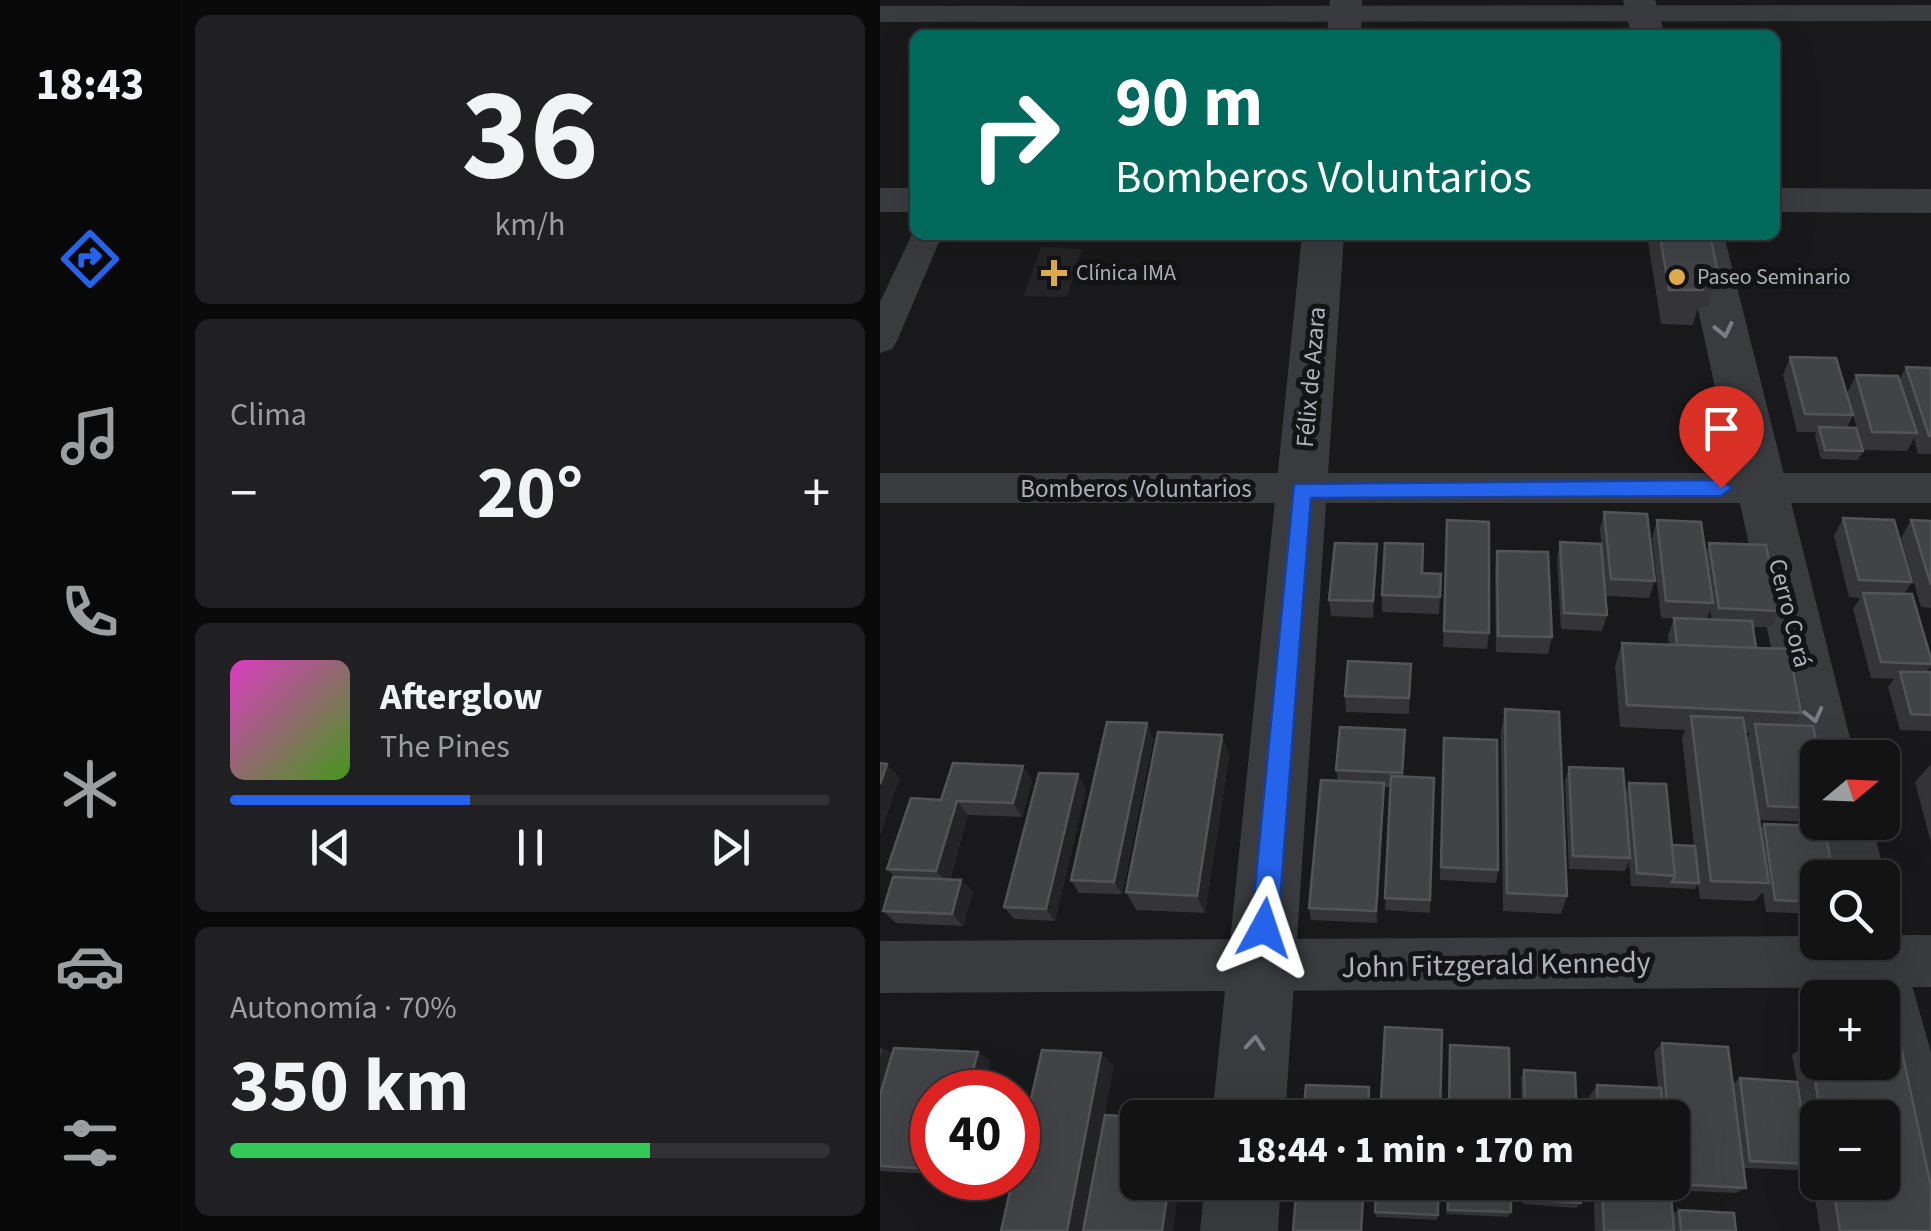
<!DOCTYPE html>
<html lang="es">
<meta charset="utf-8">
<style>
:root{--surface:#131314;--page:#202022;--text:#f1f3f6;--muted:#9d9ea0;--line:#323234;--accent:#2563eb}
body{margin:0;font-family:"Source Sans 3",sans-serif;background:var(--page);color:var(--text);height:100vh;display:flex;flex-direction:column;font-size:38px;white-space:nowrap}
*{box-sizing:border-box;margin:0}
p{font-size:32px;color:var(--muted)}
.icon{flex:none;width:55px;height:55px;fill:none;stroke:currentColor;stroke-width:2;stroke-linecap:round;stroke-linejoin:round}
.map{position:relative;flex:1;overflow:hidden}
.side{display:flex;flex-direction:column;gap:15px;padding:15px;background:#0a0a0b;width:700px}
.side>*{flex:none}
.hud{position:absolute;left:30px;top:30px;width:870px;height:210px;border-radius:15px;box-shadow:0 10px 40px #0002,0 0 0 2px var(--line);background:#00695c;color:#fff;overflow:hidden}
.needle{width:65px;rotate:71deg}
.fabs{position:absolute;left:920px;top:740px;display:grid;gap:20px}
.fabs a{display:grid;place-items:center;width:100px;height:100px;border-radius:15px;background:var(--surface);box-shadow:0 10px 40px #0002,0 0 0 2px var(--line);font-size:50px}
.speed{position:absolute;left:30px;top:1070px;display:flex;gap:20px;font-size:50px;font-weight:700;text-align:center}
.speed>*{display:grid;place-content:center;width:130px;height:130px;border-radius:50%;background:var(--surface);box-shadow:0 10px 40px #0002,0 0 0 2px var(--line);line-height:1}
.speed .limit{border:15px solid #d22;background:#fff;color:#111}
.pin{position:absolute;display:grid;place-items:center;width:85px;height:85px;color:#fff;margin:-102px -42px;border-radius:50% 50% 50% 0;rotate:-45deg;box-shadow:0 0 10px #0007}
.pin .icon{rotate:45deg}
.me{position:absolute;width:110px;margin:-55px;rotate:5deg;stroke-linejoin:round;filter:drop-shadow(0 0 8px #0008)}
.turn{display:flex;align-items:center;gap:35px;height:210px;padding:0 40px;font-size:45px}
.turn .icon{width:130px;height:130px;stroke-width:2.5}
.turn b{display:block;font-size:70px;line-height:85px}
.big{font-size:75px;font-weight:700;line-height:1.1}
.side .tile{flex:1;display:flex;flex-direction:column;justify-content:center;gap:15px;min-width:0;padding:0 35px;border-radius:15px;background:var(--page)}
.side .dial{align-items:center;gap:0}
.dial b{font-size:130px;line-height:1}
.song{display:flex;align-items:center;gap:30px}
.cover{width:120px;height:120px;border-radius:15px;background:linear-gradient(135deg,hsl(310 70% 55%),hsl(100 70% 35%))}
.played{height:10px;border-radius:5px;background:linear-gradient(90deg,var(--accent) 40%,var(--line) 40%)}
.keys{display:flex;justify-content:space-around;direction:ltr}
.heat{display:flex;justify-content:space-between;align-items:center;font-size:55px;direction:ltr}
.charge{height:15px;border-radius:8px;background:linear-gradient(90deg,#34c759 70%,var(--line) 0)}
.trip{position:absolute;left:240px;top:1100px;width:570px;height:100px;border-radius:15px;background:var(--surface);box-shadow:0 10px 40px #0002,0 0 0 2px var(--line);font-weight:700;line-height:100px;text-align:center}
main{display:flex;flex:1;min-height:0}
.tabs{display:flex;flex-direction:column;width:180px;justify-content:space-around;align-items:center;background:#080808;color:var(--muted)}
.tabs .icon{width:70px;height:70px}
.tabs .current{color:var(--accent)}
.tabs b{font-size:45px;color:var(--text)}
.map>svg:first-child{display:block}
.built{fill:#252528}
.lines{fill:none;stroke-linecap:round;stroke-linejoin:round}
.minor{fill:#3a3b3f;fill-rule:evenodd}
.tertiary{fill:#3a3b3f;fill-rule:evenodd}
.wall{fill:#353539;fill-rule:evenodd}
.shaded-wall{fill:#242427}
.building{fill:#424346;stroke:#535458;stroke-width:2.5}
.oneway{stroke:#797c82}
.route{fill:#2563eb;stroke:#184099;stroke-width:2.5}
.poi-dot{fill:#e0ad4c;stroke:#141416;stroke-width:4}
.labels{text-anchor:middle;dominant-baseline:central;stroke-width:10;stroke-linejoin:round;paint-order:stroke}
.far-poi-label{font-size:22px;fill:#adb1b9;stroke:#141416;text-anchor:start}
.street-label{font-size:25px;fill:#adb1b9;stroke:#141416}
.near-street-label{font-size:30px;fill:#adb1b9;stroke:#141416}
</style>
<main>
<nav class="tabs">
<b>18:43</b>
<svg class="icon current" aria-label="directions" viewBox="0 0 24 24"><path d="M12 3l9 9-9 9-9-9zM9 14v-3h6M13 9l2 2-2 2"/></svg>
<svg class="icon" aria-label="music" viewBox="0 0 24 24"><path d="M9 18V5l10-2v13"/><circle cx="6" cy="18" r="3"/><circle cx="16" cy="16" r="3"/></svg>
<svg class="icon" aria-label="phone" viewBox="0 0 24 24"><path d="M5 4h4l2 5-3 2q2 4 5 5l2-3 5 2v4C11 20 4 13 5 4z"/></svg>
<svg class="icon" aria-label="climate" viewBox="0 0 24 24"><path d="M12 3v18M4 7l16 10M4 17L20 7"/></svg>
<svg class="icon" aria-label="car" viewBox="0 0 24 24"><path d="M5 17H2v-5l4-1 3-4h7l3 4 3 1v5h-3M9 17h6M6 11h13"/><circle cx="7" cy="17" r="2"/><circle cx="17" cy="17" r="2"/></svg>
<svg class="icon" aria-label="filters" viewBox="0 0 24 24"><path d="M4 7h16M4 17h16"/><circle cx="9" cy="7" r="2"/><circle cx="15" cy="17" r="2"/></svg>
</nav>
<section class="side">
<div class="tile dial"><b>36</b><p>km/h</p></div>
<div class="tile"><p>Clima</p>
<div class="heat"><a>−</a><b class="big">20°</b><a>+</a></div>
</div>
<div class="tile">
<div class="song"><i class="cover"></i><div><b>Afterglow</b><p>The Pines</p></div></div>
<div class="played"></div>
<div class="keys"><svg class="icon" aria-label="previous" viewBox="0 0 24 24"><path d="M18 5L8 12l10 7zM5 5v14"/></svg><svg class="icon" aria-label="pause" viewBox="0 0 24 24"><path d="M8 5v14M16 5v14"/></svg><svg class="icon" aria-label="next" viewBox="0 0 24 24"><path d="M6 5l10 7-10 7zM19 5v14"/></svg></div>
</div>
<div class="tile"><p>Autonomía · 70%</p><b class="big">350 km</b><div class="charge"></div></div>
</section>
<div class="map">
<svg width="1051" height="1231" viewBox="0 0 1051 1231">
<rect width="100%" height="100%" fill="#19191b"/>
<!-- built -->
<polygon class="built" points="161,247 202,249 187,297 144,296"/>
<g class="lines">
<!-- minor -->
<g class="minor">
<polygon points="1051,5 1051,21 0,22 0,6"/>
<polygon points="35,228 35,235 62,235 17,341 12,349 0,353 0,302"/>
<rect x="0" y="473" width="1051" height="30"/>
<polygon points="1002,935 1051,935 1051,987 0,993 0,941 938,936 938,942 1002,942"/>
</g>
<!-- tertiary -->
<g class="tertiary">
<polygon points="450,0 482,0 481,35 447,35"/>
<polygon points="743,0 775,0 785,35 751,35"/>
<rect x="0" y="188" width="35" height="24"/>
<polygon points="895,188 1051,189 1051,213 895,212"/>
<polygon points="422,235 464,235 405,1118 332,1118"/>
<polygon points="802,235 844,235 975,758 938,758 938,782 924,777 915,758"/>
<polygon points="938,802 938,822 991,822 1006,878 1002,887 1002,878 942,878 929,822"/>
<path d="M1002,914L1013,919L1051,1052V1231L1024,1225C1009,1189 1002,1156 1002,1118H995L983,1062H1002V998H968L956,942H1002Z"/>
<polygon points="325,1182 401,1182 398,1231 320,1231"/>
</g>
</g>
<!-- wall -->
<g class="wall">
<polygon points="767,235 830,235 838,273 828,307 818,307 813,325 781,324"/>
<polygon points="910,357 973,415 967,427 983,451 978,460 941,459 935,436 936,432 917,432 903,375"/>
<polygon points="1026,367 1051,368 1051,454 1038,454 1034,438 1027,451 983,450 967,393 976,375 1019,380"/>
<polygon points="724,512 775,581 769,598 726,596 720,529"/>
<polygon points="963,518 1032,582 1024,594 1051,659 1051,666 1046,672 1051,672 1051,731 1020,730 1008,687 1014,679 991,678 973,609 980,598 969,597 954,536"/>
<polygon points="567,520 609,633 607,649 563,647"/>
<polygon points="777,520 826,553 829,543 899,611 891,627 873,627 876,648 921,713 913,726 938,758 938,822 879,820 866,739 870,733 865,733 880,829 884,824 938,878 938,914 886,912 883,892 875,901 820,899 818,884 815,889 751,886 749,861 745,871 689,869 685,781 689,767 745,794 749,783 792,845 814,846 802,738 805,730 740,727 735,666 742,643 789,645 788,635 794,618 832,620 830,610 827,619 781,618 772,538"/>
<polygon points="1031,520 1051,521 1051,608 1041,607 1021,538"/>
<polygon points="680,542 727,615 722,631 681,629 677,559"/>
<polygon points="617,551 672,637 668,654 616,652 615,568"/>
<polygon points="497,562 493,618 451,616 449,600"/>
<polygon points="543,573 561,574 559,614 502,612 502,595"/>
<polygon points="531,664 529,714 466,712 465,696"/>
<polygon points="625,709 687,896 681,914 623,911 621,732"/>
<polygon points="267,723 273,739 242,894 199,893 191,880"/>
<polygon points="342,735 349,757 325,913 256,910 246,892"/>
<polygon points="525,745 523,777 554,778 550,913 505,910 511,787 504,787 497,923 431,920 429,908 458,781 456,770"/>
<polygon points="563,753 618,870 616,883 560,880"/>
<polygon points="1051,764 1051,843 1035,782"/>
<polygon points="198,774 206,789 175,921 134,919 124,907"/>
<polygon points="152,780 142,817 88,815 70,879 81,880 93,892 83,926 16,923 3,911 15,877 7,869 61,800"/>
<path d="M929,1042L938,1043V1062H1002V1046L1021,1047L1051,1187V1231H940L928,1153L930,1164L918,1170L863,1168L866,1188L856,1193L790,1190L792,1214L799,1210L854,1213L856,1231H715L713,1182H792V1118H710L709,1097L717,1085L778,1088L774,1052L782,1043L848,1047L853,1084L860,1078L917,1082L912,1055ZM938,1118H1002V1182H938Z"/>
<polygon points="0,1048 13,1054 110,1061 102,1092 52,1092 52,1174 0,1171"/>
<polygon points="644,1070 697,1118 642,1118 641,1078"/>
<polygon points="567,1182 631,1182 631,1212 628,1217 566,1214"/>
<polygon points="643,1182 700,1182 701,1203 696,1208 643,1204"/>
<polygon points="495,1212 558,1215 557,1220 496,1217"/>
</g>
<!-- shaded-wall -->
<g class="shaded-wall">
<polygon points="497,544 497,562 493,618 493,601"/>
<polygon points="267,723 273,739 242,894 234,882"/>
<polygon points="342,735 349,757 325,913 317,896"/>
<polygon points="7,764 20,778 0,835 0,784"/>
<polygon points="143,766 152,780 142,817 133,803"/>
<polygon points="198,774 206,789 175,921 166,909"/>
<polygon points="504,783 504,798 497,923 496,911"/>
<polygon points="77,801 88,815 68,884 56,871"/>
<polygon points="81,880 93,892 83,926 72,914"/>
<polygon points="3,1048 18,1057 0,1117 0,1058"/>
<polygon points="98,1052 110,1061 102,1092 87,1092"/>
<polygon points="221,1053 234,1066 203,1231 187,1231"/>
<polygon points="289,1182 300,1182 293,1231 282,1231"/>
<polygon points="484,1182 485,1182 482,1231 481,1231"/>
</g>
<!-- building -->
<g class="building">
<polygon points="780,235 830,235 838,273 819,273 823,290 789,290"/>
<polygon points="910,357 956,358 973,415 925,414"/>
<polygon points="1026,367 1051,368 1051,436 1049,436"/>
<polygon points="976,375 1018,376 1037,433 992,432"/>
<polygon points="939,427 976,428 983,451 945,450"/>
<polygon points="724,512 767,514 775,581 731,579"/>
<polygon points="963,518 1014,520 1032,582 979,580"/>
<polygon points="567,520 609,522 609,633 564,631"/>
<polygon points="777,520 821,522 833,603 786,601"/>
<polygon points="1031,520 1051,521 1051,585"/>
<polygon points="680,542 721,544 727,615 684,613"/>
<polygon points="455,543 497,544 493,601 449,600"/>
<polygon points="505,543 543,544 542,573 561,574 560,597 502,595"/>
<polygon points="829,543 886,545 899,611 839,608"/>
<polygon points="617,551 668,552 672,637 618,636"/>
<polygon points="983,593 1032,594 1051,659 1051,664 1001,662"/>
<polygon points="794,618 872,621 876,648 797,645"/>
<polygon points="742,643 909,649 921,713 747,705"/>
<polygon points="468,661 531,664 529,698 465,696"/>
<polygon points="1020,672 1051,672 1051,715 1031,714"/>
<polygon points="625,709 679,712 687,896 627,893"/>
<polygon points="811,716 863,718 889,883 831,881"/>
<polygon points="227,722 267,723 234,882 191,880"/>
<polygon points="875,724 933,726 940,758 938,758 938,808 888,806"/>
<polygon points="460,727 525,730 522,773 456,770"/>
<polygon points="278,732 342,735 317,896 246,892"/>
<polygon points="564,738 617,740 618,870 561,867"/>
<polygon points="0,763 7,764 0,784"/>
<polygon points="73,763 143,766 133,803 77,801 56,871 7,869 31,798 61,800"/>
<polygon points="689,767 743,769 750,858 693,856"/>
<polygon points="159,773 198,774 166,909 124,907"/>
<polygon points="511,776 554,778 550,900 505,898"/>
<polygon points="441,780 504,783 496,911 429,908"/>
<polygon points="749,783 786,784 795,876 757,873"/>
<polygon points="884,824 944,826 954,878 938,878 938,902 895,900"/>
<polygon points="792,845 815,846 819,883 792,882 795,876"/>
<polygon points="13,877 81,880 72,914 3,911"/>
<polygon points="505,1027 562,1030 560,1118 500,1118"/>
<polygon points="929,1042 938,1043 938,1062 1002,1062 1002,1046 1021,1047 1051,1187 1051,1231 960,1231 952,1182 1002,1182 1002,1118 941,1118"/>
<polygon points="782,1043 848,1047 866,1188 795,1184 792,1162 792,1118 788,1118"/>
<polygon points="570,1045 629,1048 630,1118 569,1118"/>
<polygon points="14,1048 98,1052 87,1092 52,1092 52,1169 0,1166 0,1095"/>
<polygon points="162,1050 221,1053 187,1231 121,1231 133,1178 138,1178 138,1157"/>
<polygon points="644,1070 695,1073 697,1118 645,1118"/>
<polygon points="860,1078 917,1082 930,1164 870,1161"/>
<polygon points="426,1085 489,1087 488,1118 423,1118"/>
<polygon points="717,1085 781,1088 784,1118 718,1118"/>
<polygon points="225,1115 271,1118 258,1118 258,1182 289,1182 282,1231 203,1231"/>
<polygon points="417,1182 484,1182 481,1231 413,1231"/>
<polygon points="497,1182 558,1182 558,1215 495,1212"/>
<polygon points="568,1182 631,1182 631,1212 568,1210"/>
<polygon points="646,1182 700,1182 701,1203 647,1199"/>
<polygon points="722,1182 790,1182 794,1231 724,1231"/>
<polygon points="799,1210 854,1213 856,1231 801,1231"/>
</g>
<!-- one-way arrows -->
<defs><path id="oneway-chevron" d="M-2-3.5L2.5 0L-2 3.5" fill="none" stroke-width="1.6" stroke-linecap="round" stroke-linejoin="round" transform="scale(2.5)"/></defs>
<g class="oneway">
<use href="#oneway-chevron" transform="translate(844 330) rotate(77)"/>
<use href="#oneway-chevron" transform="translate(934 715) rotate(76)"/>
<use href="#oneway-chevron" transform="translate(375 1043) rotate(-85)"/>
</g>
<!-- route -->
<polygon class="route" points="841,480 852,488 841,496 431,498 398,928 394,938 384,942 375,938 371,928 414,484"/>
<!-- markers -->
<g class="poi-dot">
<path d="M169 258h10v10h10v10h-10v10h-10v-10h-10v-10h10z"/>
<circle cx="797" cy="277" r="10"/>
</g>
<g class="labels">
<!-- far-poi labels -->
<g class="far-poi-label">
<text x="196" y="273">Clínica IMA</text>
<text x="817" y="277">Paseo Seminario</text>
</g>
<!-- street labels -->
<g class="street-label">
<text transform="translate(431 377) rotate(-85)">Félix de Azara</text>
<text x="256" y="489">Bomberos Voluntarios</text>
<text transform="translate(910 613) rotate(76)">Cerro Corá</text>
</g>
<!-- near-street labels -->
<g class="near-street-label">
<text transform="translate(616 965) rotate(-1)">John Fitzgerald Kennedy</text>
</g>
</g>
</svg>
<div class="fabs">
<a><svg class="needle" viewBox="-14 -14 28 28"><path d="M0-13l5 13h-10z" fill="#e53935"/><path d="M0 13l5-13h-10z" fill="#9d9ea0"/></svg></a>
<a><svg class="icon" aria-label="search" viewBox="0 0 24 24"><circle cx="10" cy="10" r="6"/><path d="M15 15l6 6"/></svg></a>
<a>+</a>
<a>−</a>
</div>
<div class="speed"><div class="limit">40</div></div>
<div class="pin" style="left:841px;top:488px;background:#d93025"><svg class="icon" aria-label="arrive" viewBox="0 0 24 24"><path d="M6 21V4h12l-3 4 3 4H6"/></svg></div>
<svg class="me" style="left:384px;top:928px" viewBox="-20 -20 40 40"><path d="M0-17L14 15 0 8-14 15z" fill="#2563eb" stroke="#fff" stroke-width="4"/></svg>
<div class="trip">18:44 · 1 min · 170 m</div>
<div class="hud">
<div class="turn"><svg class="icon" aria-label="right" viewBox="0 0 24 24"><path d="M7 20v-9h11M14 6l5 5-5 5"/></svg><div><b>90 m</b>Bomberos Voluntarios</div></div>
</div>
</div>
</main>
